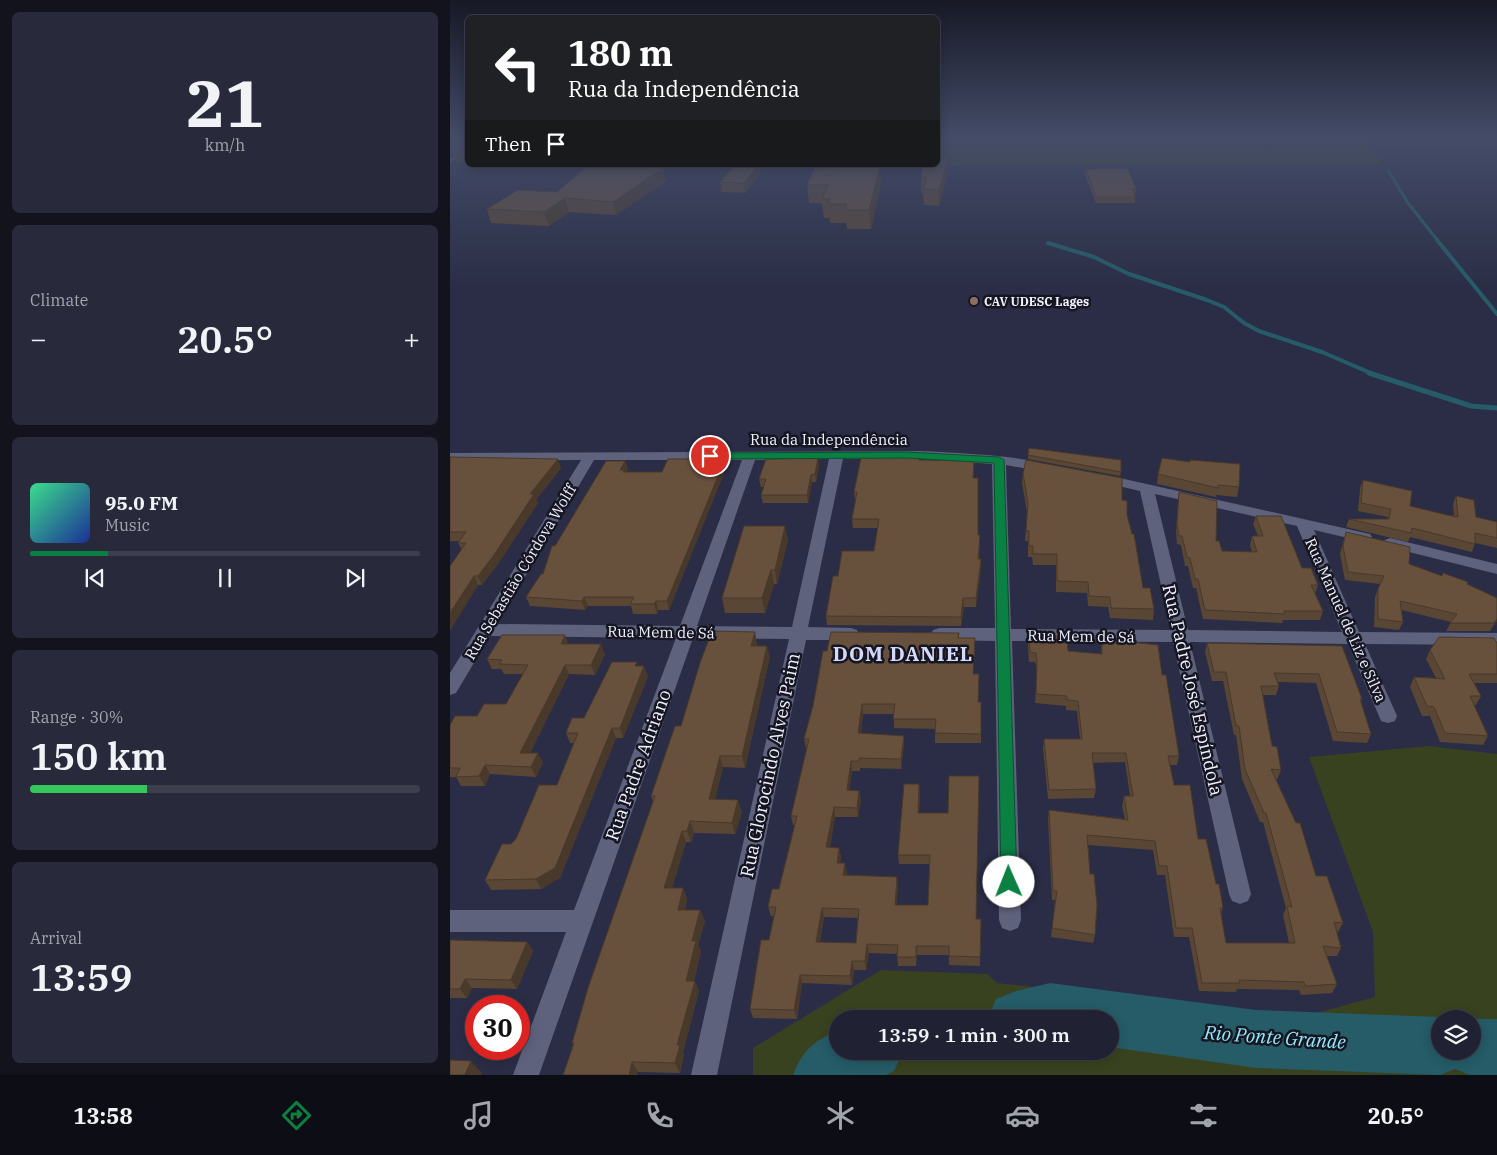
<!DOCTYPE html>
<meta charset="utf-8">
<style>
:root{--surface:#202234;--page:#282a3c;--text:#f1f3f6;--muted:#a2a4ac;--line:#3d3f4f;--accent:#0b8043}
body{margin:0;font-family:"IBM Plex Serif",serif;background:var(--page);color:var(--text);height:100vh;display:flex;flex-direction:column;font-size:19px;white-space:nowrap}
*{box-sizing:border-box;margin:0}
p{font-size:16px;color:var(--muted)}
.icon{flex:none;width:28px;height:28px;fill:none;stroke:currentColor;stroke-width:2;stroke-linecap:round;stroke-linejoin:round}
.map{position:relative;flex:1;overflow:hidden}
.details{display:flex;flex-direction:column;gap:12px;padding:12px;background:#12131d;width:450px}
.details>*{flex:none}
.hud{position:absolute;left:15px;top:15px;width:475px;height:152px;border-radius:8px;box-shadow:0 2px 12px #0003,0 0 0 1px var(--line);background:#202124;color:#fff;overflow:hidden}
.controls{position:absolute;left:981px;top:1010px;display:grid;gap:10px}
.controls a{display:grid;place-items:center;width:50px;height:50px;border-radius:50%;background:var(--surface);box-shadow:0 2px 12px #0003,0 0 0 1px var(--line);font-size:25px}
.speed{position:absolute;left:15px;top:995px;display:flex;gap:10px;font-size:25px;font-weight:700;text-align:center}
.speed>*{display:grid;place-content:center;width:65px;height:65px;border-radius:50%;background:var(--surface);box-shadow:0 2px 12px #0003,0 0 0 1px var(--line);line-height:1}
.speed .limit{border:8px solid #d22;background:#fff;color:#111}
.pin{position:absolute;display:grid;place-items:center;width:42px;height:42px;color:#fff;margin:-21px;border:2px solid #fff;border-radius:50%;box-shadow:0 1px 5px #0007}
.me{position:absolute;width:55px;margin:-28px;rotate:359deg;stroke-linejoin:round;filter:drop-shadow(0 0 4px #0008)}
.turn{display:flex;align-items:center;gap:18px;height:105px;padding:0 20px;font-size:22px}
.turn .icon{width:65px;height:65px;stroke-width:2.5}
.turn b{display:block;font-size:35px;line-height:42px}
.then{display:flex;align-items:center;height:48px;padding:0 20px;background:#0003;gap:10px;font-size:19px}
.big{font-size:38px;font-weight:600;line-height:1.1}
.details .card{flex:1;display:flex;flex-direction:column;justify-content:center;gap:8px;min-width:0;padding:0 18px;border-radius:8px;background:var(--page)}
.details .dial{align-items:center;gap:0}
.dial b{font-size:65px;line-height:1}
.song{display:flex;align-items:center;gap:15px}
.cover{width:60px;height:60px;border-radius:8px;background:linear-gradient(135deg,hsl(150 70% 55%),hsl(230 70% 35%))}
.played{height:5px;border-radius:2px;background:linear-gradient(90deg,var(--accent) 20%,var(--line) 20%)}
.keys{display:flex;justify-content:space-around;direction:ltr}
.heat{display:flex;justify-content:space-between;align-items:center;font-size:28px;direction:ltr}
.charge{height:8px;border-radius:4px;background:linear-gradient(90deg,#34c759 30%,var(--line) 0)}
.trip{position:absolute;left:379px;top:1010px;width:290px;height:50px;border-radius:25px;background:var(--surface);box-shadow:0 2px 12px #0003,0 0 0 1px var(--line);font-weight:600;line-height:50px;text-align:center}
.tab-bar{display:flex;height:80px;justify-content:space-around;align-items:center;background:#0d0e15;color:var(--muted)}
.tab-bar .icon{width:35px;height:35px}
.tab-bar .active{color:var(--accent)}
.tab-bar b{font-size:22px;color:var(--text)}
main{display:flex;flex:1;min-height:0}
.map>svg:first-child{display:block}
.green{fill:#39421f;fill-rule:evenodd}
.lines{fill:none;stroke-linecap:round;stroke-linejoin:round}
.stream-far2{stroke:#255c67;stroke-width:3}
.stream-far1{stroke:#255c67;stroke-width:4}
.stream{stroke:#255c67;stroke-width:5}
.river{fill:#255c67;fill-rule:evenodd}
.lane{fill:#5f627d;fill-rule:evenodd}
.street{fill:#5f627d;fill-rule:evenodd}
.wall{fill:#594634;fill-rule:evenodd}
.shaded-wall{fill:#48392a}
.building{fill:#67513c;stroke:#48392a;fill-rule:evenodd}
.route{fill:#0b8043;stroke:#07532c}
.education-dot{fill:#8d6e63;stroke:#151621;stroke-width:2}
.labels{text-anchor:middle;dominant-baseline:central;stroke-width:5;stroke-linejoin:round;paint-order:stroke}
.far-poi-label{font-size:12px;font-weight:bold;fill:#eff1fe;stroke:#151621;text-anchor:start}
.street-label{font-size:15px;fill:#eff1fe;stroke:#151621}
.near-street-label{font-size:18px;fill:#eff1fe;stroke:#151621}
.near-water-label{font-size:19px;font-style:italic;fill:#91ebff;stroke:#151621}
.district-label{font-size:20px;font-weight:bold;letter-spacing:1px;fill:#d5dafa;stroke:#151621}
</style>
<main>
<section class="details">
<div class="card dial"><b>21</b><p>km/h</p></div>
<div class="card"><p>Climate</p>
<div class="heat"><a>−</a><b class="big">20.5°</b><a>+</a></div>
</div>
<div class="card">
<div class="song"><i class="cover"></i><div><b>95.0 FM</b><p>Music</p></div></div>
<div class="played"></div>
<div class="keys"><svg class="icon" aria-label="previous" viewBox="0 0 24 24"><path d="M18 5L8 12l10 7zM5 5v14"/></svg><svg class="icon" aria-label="pause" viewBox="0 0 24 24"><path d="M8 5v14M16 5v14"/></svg><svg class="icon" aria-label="next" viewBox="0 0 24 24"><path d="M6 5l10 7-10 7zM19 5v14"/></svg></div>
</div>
<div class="card"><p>Range · 30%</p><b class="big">150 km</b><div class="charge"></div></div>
<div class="card"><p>Arrival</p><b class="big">13:59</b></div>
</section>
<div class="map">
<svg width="1047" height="1075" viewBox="0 0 1047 1075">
<rect width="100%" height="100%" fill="#2a2d45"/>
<!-- green -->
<g class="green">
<polygon points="488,139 913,139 932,164 426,165 488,165"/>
<path d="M979,746L1047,754V1075H303V1048L431,970L537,974L547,983L852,1017L925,997L923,932L859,757ZM388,1019H660V1051H388ZM990,1019H1022V1051H990Z"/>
</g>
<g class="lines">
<!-- stream-far2 -->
<polyline class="stream-far2" points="938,170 958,203 988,241"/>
<!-- stream-far1 -->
<g class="stream-far1">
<polyline points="987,240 1047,314"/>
<polyline points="598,243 644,257 679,274 757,300 774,307 794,323 809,331 872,352 923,374"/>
</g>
<!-- stream -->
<polyline class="stream" points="919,373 1021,406 1047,408"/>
<!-- river -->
<g class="river">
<polygon points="600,983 806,1010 990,1017 993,1019 990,1019 990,1051 1022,1051 1021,1019 1047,1019 1047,1075 1020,1075 1005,1069 990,1075 806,1068 660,1047 660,1019 538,1019 546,999 566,991"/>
<path d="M388,1031V1051H453L444,1071L436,1075H343C353,1050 362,1042 388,1031Z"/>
</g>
<!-- lane -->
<polygon class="lane" points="7,155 10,156 0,162 0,159"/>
<!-- street -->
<g class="street">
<path d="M471,451C491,452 592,456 602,468L595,472L556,465L561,629L721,630L690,491L647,481L645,478L647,475L652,474L920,534L922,537L915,542L864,530L909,632L1047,633V645L915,644L947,716L945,721L938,723L931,721L929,716L898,644L740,642L801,894L798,901L790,904L782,901L779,894L723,642L562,641L571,920L568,928L560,931L552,928L549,920L545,641L489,640L483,638L481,634L483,630L489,628H545L542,464L471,459H393L358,627L401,628L407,630L409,634L407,638L401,640H356L267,1075H241L339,639L243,638L89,1075H63L116,932H0V910H124L226,638L40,636L6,693L0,695V673L131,460L0,461V453ZM379,459L342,627L247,626L305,460ZM144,460H292L230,626L47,624ZM705,494L847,526L892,632L738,630Z"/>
<polygon points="940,538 1047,564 1047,574 935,546 932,543 935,540"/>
</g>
</g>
<!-- wall -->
<g class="wall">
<polygon points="18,139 18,163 6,162 0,145"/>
<polygon points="498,158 498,172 489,206 474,205 473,193 471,193 471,177"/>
<polygon points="213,168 216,181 166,215 119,212 99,226 41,223 37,209 107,192"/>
<polygon points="636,169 686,189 685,195 684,195 685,197 685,203 646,203 635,175"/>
<polygon points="311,173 295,193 271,192 270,182"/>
<polygon points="431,184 421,229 397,229 396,223 380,223 380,218 374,218 372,203 359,203 357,185"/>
<polygon points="435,454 435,456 469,460 524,478 528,535 530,535 529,559 531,559 531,568 526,607 514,607 511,626 377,625 376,616 388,576 424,551 428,528 403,528 402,519 406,500 405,500 404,492"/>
<polygon points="578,455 671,472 670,476 578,459"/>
<polygon points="0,457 111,468 86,500 88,503 48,564 32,585 28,585 0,630 0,566 12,550 8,543 10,541 0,541"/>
<polygon points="175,461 178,469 176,472 212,472 276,468 219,610 208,610 207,614 183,614 181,606 138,606 135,610 80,606 76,597 93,574 105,546"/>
<polygon points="369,466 366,482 362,482 358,503 313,503 311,495 314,487 311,487 309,479"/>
<polygon points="573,473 672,500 677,515 693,588 704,609 703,620 660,618 658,607 638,606 637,593 606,592 606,565 583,565 582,557 578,557 578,541 575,541 577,512 572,483"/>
<polygon points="708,474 789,487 787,497 766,495 766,497 707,484"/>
<polygon points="913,480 960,506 997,515 1004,516 1003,504 1006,496 1026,517 1047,522 1047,548 1025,543 1022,552 960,537 958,542 896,527 899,519 937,519 938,517 908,511 910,488"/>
<polygon points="729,492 766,541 772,551 802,552 800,545 802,536 808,536 803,524 806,516 852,568 868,585 865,594 873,611 870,620 833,620 832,623 753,619 746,588 743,588 738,566 735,566 731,545 727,544 726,532 728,501"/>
<polygon points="896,532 959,564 992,576 1017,584 1047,598 1047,621 1040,631 996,631 1001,622 951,610 953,622 949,630 924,627 925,597 930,584 895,580 890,554"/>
<polygon points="338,540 327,584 324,584 315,613 275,613 272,598"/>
<path d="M509,633V638L525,648L523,674L529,683L528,702H531V743H485V729L444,728V714H413L411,733L454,736V745L451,769L410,768V771H402L399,790L409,791L411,800L408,817H385L380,847L389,848L391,857L390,863L397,872L396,875L448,886L446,905H478L480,864H449L448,855L469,784L470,794L469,813L526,919H531L530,966L499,965V955H467L466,966H448L447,954L419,953L416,970H404L402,985L352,983L347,1019L303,1018L300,1009L319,940L324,916H321L318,907L329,889L345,825H343L341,816L357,749H356L354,739L363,706L377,651ZM374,917L408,918L406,943L370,942Z"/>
<polygon points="579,636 618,651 651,654 652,639 712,675 729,756 727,765 720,765 724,785 748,839 766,884 773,908 771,914 776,943 839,943 833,915 836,908 813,822 810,822 792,779 786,735 784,735 773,681 762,681 755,652 757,643 892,646 912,699 911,702 921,734 917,743 883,741 866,683 827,682 829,686 826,695 813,695 822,746 831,770 827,780 825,779 866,876 893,923 888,932 887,932 891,948 887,956 877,956 887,984 882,993 851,995 849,990 787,989 786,992 749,991 739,937 724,937 715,875 707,875 703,850 638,845 645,935 643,943 601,937 605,900 602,900 598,819 599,810 675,819 672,806 674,796 680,796 675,762 643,763 646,789 644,798 598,799 593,748 594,739 630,739 627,711 616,710 616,706 585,703 587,670 585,662 579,662 578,645"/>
<polygon points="307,643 307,646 317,646 320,657 295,768 273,767 265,800 292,812 285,834 244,833 241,842 236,842 222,888 233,888 237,899 235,910 250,910 255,921 248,945 251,952 244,981 249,991 233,1052 234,1055 230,1073 188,1072 123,1045 122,1043 203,802 201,796 231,726"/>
<polygon points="1047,643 1047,683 1024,683 1031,696 1026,705 1024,705 1038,736 1033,745 990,742 980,716 972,716 960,687 964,677 986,678 976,659 980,650"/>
<polygon points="119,644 155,654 145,675 119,674 80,753 93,762 86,777 40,774 35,786 11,786 6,777 0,777 0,725 27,716 56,704 73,674 54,674 51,669 42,669 37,659"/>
<polygon points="188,666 198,676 173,738 166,738 110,878 91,889 41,890 35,880 61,844 107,785 124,743 120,743 116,733 134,718"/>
<polygon points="0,940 77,942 83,951 67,989 22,988 17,998 0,998"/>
</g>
<!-- shaded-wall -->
<g class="shaded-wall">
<polygon points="498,158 498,172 489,206 489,190"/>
<polygon points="308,165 310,165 311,173 295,193 294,183"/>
<polygon points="430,167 431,184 421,229 419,210"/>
<polygon points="213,168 216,181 166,215 163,202"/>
<polygon points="115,198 119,212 99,226 94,212"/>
<polygon points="368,458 369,466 366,482 365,474"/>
<polygon points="108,459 111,468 86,500 88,503 48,564 32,585 28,576 80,494"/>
<polygon points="275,459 276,468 219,610 217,601"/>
<polygon points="175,461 178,469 175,474 170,470"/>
<polygon points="361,475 362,482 358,503 357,495"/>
<polygon points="335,526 338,540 327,584 325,570"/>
<polygon points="531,559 531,568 526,607 526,598"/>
<polygon points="321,570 324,584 315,613 312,598"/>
<polygon points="24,576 28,585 0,630 0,613"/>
<polygon points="134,597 138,606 135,610 132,601"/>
<polygon points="513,598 514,607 511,626 511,617"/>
<polygon points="206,601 208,610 207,614 204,604"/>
<polygon points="1047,619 1047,621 1040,631 1044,623"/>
<polygon points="305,632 307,643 303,657 301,646"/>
<polygon points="115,635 119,645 111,644"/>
<polygon points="151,644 155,654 145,675 141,665"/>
<polygon points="317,646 320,657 295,768 292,756"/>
<polygon points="115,665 119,674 75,762 70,753"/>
<polygon points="194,666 198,676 173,738 170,728"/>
<polygon points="412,704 413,714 410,742 408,733"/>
<polygon points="162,728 166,738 110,878 91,889 86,879"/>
<polygon points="454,736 454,745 451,769 451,759"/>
<polygon points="88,753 93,762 86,777 81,767"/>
<polygon points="270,756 273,767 262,811 259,799"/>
<polygon points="401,761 402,771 398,800 397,790"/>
<polygon points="35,765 40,774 35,786 29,776"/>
<polygon points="469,784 470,794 468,822 468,813"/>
<polygon points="409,791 411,800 408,817 407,808"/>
<polygon points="288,800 292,812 285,834 282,823"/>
<polygon points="384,807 385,817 378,857 376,847"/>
<polygon points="240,821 244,833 241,842 237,831"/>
<polygon points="232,831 236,842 219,899 214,888"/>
<polygon points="389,848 391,857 388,872 387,863"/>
<polygon points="395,863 397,872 395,884 393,875"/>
<polygon points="447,877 448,886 446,914 445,905"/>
<polygon points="233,888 237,899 232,921 228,910"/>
<polygon points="372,908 374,917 368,951 366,942"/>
<polygon points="250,910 255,921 248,945 251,952 241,991 236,981 242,941"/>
<polygon points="77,942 83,951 67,989 61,980"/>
<polygon points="417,944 419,953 416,970 415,961"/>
<polygon points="466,946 467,955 466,966"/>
<polygon points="402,961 404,970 402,985 400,976"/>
<polygon points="350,975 352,983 347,1019 344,1010"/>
<polygon points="15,979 22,988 17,998 10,989"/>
<polygon points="245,981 249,991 233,1052 234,1055 230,1073 225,1063 227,1045"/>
<polygon points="21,1061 32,1073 31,1075 15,1075"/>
<polygon points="182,1062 188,1072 187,1075 179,1075"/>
</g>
<!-- building -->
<g class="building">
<polygon points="11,139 18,139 18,145 0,145"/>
<polygon points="488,158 498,158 489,190 473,189 477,177 471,177 473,165 488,165"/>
<polygon points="285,165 308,165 294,183 270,182"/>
<polygon points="430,167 419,210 395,210 397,204 378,204 380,199 372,199 378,185 357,185 365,168"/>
<polygon points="135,168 213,168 163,202 115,198 94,212 37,209 68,190 107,192"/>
<polygon points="636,169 678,169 686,189 682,189 685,197 646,197"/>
<polygon points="579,448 671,460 671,472 578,455"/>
<polygon points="412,453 435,454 435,456 469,458 469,460 524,461 523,478 528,478 528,535 530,535 528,559 531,559 526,598 513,598 511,617 376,616 383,576 388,576 392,551 424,551 429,519 402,519 407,492 404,492"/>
<polygon points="0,457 108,459 80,494 84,494 44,555 28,576 24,576 0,613 0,566 16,543 8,543 16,532 0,532"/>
<polygon points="368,458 365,474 361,475 357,495 311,495 316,479 309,479 316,459"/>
<polygon points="712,458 740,462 740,460 790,464 789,487 768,485 768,488 708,474"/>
<polygon points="218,459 275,459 217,601 206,601 204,604 180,604 184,597 134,597 132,601 76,597 91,574 93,574 102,546 105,546 156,461 175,461 170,470 174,470 173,472 212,472"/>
<polygon points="576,460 672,478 672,500 677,501 677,515 682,534 684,534 693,588 700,588 704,609 661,608 660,597 639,596 638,582 607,581 607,554 583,554 583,546 579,546 579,531 576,531 578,503 573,473"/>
<polygon points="913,480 962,491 960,506 997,515 1008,517 1006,496 1024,500 1026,517 1047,522 1047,538 1025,533 1025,544 962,528 961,533 899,519 939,519 941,509 911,503"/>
<polygon points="729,492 767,501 766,541 769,541 772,551 807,552 802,536 813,536 806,516 831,516 852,568 861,568 868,585 861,585 873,611 834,611 835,614 755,610 748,579 745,579 740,558 737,557 732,536 729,536 727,524"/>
<polygon points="294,526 335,526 325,570 321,570 312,598 272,598"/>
<polygon points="896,532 960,547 959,564 992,576 993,573 1018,582 1017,584 1047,598 1047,619 1044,623 1000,623 1007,614 950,601 953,622 928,619 928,589 934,576 898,572 893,546"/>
<polygon points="262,631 305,632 301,646 317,646 292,756 270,756 259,799 288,800 282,823 240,821 237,831 232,831 214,888 233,888 228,910 250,910 242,941 246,941 236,981 245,981 227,1045 230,1045 225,1063 182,1062 179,1075 113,1075 124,1043 122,1043 138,988 205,796 201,796 225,726 231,726 250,663"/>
<path d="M381,632L509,633L508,638H525L523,674H529L528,702H531V734L485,733L486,719H443L445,704H412L408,733L454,736L451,759L409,758V761H401L397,790L409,791L407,808L384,807L376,847L389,848L387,863H395L393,875L447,877L445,905H478L480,855H448L454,784H469L468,813H498L499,776H529L526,919H531L530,957L499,956V946H466V957H447L448,945L417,944L415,961H402L400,976L350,975L344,1010L300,1009L311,940H319L326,907H318L322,889H329L347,816H341L359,739H354L363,706L373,651H377ZM372,908L409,909L406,943L366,942Z"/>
<polygon points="52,635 115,635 111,644 151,644 141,665 115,665 70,753 88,753 81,767 35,765 29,776 6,777 10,768 0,768 0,725 5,716 27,716 34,704 56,704 78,665 49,664 52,660 37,659"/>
<polygon points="579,636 617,636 618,651 652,654 652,639 708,645 712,675 716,675 729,756 718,756 724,785 740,785 748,839 756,839 766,884 769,884 773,908 770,908 776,943 845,943 837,906 842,907 816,813 814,813 795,769 789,726 786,726 776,672 764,672 757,643 892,646 912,699 910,699 921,734 887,732 869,674 824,673 829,686 811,686 822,746 827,747 831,770 821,769 846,823 850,823 866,876 877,876 893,923 884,922 891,948 873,946 887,984 855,986 854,982 789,980 790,983 752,983 742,928 726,928 717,866 709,866 705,841 637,835 640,874 644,874 647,905 645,935 602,928 607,891 603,891 599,810 678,820 674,796 683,796 676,753 642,753 646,789 599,790 594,739 632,739 628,701 617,700 617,696 586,694 587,660 586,653 580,652"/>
<polygon points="989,637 1044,638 1047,643 1047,674 1019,674 1031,696 1020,696 1038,736 995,733 984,707 977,706 964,677 995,679 980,650"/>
<polygon points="162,662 187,662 185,666 194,666 170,728 162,728 105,868 86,879 35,880 52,844 61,844 66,839 89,785 107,785 128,733 116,733 122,718 134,718"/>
<polygon points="0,940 77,942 61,980 15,979 10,989 0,989"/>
<polygon points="0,1060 21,1061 15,1075 0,1075"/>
</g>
<!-- sky -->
<linearGradient id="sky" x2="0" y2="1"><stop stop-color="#171926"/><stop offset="0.48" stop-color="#444c68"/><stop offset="1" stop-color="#444c68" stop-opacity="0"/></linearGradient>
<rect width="1047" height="289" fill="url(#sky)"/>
<!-- route -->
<polygon class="route" points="457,452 549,457 554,460 567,882 565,887 559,890 553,887 551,882 544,463 457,458 260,459 255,456 260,453"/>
<!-- markers -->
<circle class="education-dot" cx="524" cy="301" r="5"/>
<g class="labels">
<!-- far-poi labels -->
<g class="far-poi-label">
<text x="534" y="301">CAV UDESC Lages</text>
</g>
<!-- street labels -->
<g class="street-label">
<text x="379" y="439">Rua da Independência</text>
<text transform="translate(70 572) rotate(-59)">Rua Sebastião Córdova Wolff</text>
<text transform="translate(896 620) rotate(66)">Rua Manuel de Liz e Silva</text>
<text transform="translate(211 632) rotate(1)">Rua Mem de Sá</text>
<text transform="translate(631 636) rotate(1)">Rua Mem de Sá</text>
</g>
<!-- near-street labels -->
<g class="near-street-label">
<text transform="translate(743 690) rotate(77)">Rua Padre José Espíndola</text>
<text transform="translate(188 765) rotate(-70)">Rua Padre Adriano</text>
<text transform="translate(320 765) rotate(-78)">Rua Glorocindo Alves Paim</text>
</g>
<!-- near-water labels -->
<g class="near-water-label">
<text transform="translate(825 1037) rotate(4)">Rio Ponte Grande</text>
</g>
<!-- district labels -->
<g class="district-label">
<text x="453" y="653">DOM DANIEL</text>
</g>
</g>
</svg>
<div class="controls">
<a><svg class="icon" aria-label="layers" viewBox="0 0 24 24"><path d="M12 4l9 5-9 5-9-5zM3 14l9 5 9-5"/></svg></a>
</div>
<div class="speed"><div class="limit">30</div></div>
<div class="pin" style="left:260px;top:456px;background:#d93025"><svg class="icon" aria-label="arrive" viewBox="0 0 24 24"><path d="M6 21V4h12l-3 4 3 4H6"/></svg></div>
<svg class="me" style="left:559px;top:882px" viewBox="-20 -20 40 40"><circle r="19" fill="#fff"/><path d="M0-13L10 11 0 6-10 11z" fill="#0b8043"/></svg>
<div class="trip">13:59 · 1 min · 300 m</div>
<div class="hud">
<div class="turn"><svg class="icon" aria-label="left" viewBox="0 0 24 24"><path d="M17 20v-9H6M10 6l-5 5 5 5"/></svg><div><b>180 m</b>Rua da Independência</div></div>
<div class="then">Then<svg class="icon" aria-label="arrive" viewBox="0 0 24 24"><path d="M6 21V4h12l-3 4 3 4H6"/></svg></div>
</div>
</div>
</main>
<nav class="tab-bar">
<b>13:58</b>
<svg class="icon active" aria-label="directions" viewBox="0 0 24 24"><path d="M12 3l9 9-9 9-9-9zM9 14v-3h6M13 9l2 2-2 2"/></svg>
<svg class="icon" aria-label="music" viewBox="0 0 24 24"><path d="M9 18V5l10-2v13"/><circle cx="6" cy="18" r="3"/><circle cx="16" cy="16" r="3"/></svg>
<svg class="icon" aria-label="phone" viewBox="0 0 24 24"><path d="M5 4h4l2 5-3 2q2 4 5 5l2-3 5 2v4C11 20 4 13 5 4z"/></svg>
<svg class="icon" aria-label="climate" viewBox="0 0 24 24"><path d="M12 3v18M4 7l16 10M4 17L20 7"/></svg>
<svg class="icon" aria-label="car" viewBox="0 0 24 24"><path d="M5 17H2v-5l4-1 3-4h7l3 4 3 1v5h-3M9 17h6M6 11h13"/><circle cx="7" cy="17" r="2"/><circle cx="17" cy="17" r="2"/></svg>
<svg class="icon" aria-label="filters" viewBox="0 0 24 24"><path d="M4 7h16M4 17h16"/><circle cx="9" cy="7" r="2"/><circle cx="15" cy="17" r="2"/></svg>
<b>20.5°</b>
</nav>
